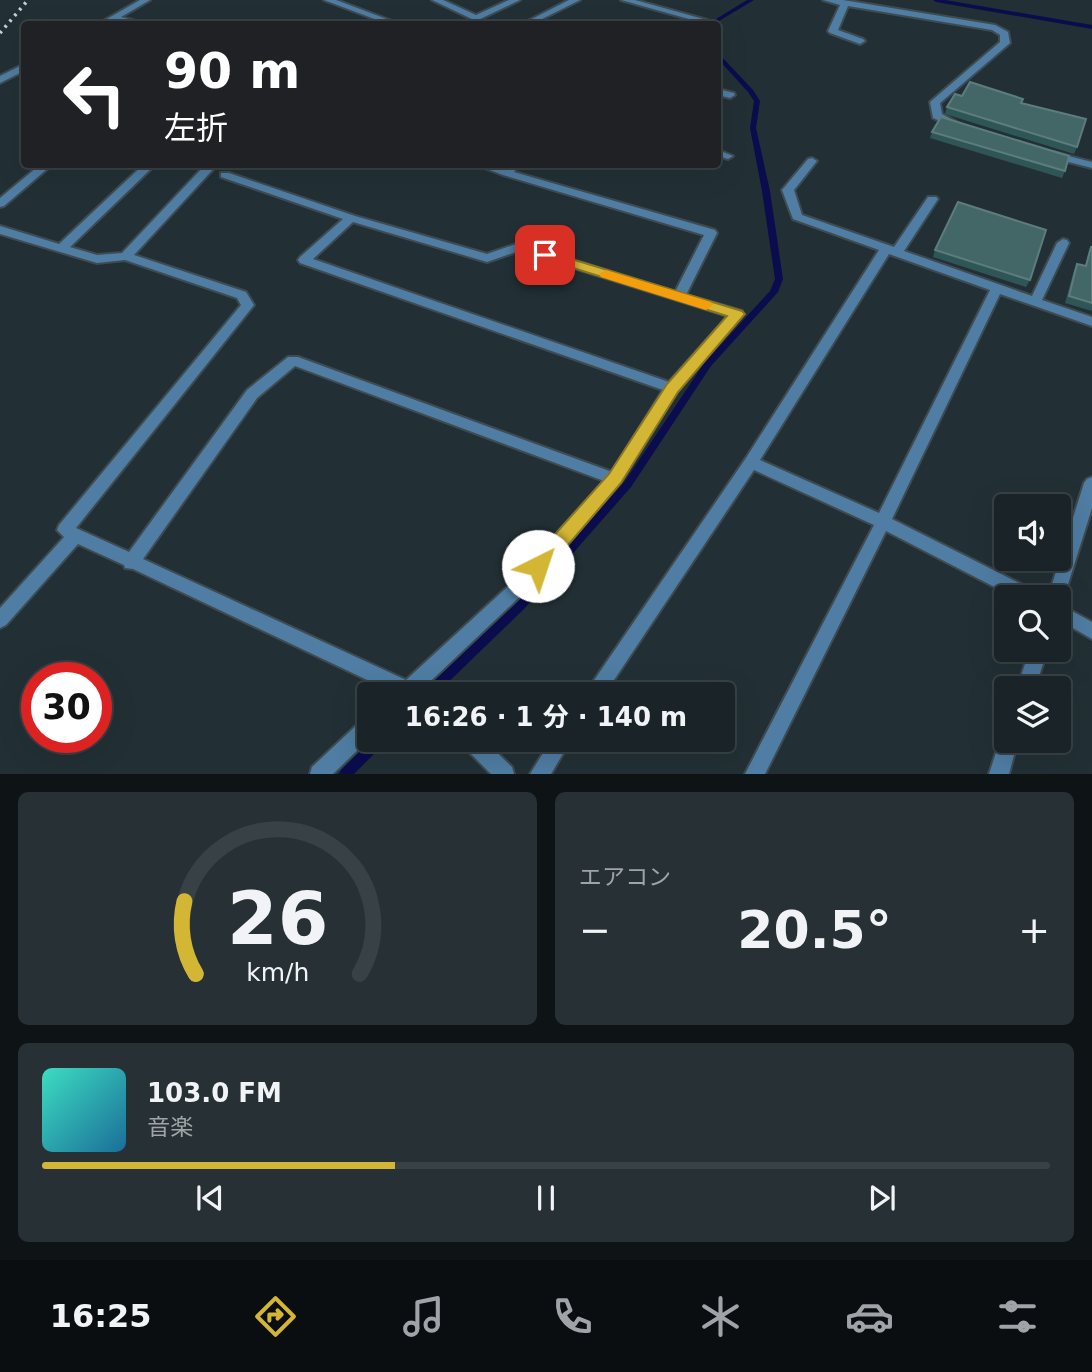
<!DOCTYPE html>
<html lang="ja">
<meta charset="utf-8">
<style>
:root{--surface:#1a2428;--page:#273034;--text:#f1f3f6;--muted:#9fa4a8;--line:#384145;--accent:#d4b635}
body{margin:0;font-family:"DejaVu Sans","Noto Sans JP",sans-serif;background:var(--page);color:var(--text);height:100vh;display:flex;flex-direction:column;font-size:26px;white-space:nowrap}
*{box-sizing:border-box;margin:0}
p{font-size:23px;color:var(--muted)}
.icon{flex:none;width:38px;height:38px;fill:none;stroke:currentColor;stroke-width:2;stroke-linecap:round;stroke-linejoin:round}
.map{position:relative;height:774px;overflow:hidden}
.drawer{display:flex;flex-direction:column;gap:18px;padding:18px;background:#0e1416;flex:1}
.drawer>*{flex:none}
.hud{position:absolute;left:21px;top:21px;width:700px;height:147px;border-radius:7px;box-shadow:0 7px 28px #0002,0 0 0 2px var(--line);background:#202124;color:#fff;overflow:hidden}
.tools{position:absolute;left:994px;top:494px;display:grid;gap:14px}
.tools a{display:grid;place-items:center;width:77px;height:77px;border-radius:7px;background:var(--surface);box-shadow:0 7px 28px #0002,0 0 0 2px var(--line);font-size:35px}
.speed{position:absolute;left:21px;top:662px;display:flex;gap:14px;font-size:35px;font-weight:700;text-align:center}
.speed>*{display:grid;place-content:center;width:91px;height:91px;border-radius:50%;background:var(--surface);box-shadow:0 7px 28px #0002,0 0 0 2px var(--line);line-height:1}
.speed .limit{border:10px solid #d22;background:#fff;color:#111}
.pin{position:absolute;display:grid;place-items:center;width:60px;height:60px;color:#fff;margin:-30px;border-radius:14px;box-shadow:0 4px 10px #0006}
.me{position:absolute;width:77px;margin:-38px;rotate:41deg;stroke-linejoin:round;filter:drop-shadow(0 0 5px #0008)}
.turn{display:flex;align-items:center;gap:24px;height:147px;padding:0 28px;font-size:32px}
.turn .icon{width:91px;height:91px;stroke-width:2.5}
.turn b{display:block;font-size:49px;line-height:60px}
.big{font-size:52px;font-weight:700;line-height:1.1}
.drawer .widget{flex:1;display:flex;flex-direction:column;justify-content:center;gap:10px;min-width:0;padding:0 24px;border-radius:10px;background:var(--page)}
.drawer .dial{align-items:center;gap:0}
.dial svg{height:182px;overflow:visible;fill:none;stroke:var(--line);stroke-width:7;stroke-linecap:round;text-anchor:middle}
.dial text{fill:var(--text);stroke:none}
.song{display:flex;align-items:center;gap:21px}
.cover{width:84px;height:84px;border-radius:10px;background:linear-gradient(135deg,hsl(170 70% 55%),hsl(200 70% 35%))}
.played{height:7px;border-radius:4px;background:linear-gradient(90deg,var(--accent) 35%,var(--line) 35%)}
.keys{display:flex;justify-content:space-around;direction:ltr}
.heat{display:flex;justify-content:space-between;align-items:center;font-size:38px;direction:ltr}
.drawer .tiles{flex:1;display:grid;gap:18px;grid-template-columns:1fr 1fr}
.widget:last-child{grid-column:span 2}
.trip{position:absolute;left:357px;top:682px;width:378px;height:70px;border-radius:7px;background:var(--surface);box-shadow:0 7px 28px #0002,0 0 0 2px var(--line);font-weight:700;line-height:70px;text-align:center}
.tab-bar{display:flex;height:112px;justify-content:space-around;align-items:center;background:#0a0e10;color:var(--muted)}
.tab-bar .icon{width:49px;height:49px}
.tab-bar .current{color:var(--accent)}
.tab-bar b{font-size:32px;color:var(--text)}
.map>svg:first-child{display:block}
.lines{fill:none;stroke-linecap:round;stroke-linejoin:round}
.stream{fill:#0a0c4d;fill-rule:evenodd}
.street-casing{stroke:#3e4b50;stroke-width:4}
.street{fill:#4f7da3;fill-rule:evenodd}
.rail{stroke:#c7d1d4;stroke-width:3.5;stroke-dasharray:2.5 5;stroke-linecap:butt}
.wall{fill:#2f5656}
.building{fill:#436767;stroke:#5d7c7d;stroke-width:2}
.route{fill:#d4b635;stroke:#8a7622;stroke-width:2}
.slow{fill:#f59e0b}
</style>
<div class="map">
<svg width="1092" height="774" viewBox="0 0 1092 774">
<rect width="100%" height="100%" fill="#223035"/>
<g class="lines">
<!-- stream -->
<g class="stream">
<polygon points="747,0 754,0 714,24 708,24"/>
<polygon points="933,0 945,0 1092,25 1092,29 936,2"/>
<polygon points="718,54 720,55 753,90 760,101 756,128 770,191 783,279 778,292 711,366 631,487 524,609 435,695 421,695 423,691 516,603 625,481 705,362 770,291 775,279 762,191 750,128 754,101 748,92 718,59"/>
<polygon points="371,740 386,740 384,744 354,774 339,774 341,770"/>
</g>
<defs>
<g id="street">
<polygon points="140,0 150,0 121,17 139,22 140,24 114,21 108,24 98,24"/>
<polygon points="324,0 336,0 392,21 385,23"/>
<polygon points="432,0 443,0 476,15 509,0 520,0 476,21"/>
<polygon points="569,0 580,0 532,24 522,24"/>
<polygon points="621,0 635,0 707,20 703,23"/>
<polygon points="823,0 843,0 995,25 1008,32 1010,43 940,103 942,114 962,125 957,128 933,118 930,102 1000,42 1000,35 992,30 848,6 838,30 863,39 865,41 860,44 830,33 828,31 840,5"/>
<polygon points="24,64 24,71 0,83 0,76"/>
<polygon points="718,89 734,93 735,95 730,98 718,95"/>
<polygon points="718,150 733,156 728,159 718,156"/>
<polygon points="1053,152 1092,162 1092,168 1049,157 1049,153"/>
<path d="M812,158L817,161L794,190L802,215L894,247L928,197H936L938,199L904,251L1032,296L1057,243L1063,239L1067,240L1069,243L1042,300L1092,317V326L1000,294L892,519L1037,592L1039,597H1014L886,531L765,774H745L874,525L754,470L604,695H584L746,458L879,250L793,219L782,190L808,159ZM889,254L990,290L879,513L760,460Z"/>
<polygon points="41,164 53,164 4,206 0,207 0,198"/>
<path d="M144,164H156L70,247L97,255L122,253L206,164H218L134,255L246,292L254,305L76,528L129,552L247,390L288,357H298L612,472L663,390L300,263L298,260L300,257L343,219L221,177V173H229L355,216L487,254L519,243L675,292L704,235L503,175L474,164H492L505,169L508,164H519L514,172L715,230L717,233L686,295L742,311L743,314L677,392L620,483L528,589L416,695H399L133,569L125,568L124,565L78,544L6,625L0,628V608L64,537L57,530L59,525L241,305L237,298L125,260L97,263L0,234V226L59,244ZM353,222L487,262L519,251L728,316L669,382L313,259ZM295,366L604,481L516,579L406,680L143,559L257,398Z"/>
<polygon points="1092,477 1092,508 1064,597 1059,603 1059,597 1048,597 1084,483 1087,479"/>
<polygon points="1059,604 1092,622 1092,639 1059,620"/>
<polygon points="1030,649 1048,649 1035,688 1017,688"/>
<polygon points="369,717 369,739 333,774 310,774 312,767 362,720"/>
<polygon points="1006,732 1006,740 1018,740 1009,774 989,774 1002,734"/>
<polygon points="461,740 484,740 512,767 514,774 491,774 463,746"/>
<polygon points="551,740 571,740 551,774 530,774"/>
</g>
</defs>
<!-- street casing -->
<use href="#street" class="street-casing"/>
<!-- street -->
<use href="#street" class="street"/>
<!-- rail -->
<polyline class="rail" points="0,33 28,0"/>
</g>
<!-- wall -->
<g class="wall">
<polygon points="962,96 1021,103 1077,147 1074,154 945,114 947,107"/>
<polygon points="932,132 1065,171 1062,178 930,138"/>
<polygon points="1091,247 1092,247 1092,311 1065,303 1074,270 1077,264 1085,266 1088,254"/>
<polygon points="935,250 1030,280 1026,287 933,257"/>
</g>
<!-- building -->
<g class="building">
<polygon points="970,82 1023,99 1021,103 1086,119 1077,147 947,107 955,94 962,96"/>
<polygon points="941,117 1069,156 1065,171 932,132"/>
<polygon points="958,202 1046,230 1030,280 935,250"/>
<polygon points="1091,247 1092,247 1092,303 1069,296 1077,264 1086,266"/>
</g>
<!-- route -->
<polygon class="route" points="545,251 742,311 745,314 678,392 621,483 545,572 538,574 531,572 529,566 531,561 609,474 667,384 727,316 541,258 539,255"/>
<!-- slow -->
<polygon class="slow" points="606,270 711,302 713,305 706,310 601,277 599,274"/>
</svg>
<div class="tools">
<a><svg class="icon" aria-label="sound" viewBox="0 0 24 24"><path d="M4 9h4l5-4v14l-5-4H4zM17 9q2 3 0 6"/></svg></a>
<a><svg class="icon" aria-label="search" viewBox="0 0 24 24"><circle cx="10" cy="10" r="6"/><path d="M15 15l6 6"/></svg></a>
<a><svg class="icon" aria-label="layers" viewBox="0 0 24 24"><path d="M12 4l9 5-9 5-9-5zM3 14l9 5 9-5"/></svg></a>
</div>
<div class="speed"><div class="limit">30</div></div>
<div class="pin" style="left:545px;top:255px;background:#d93025"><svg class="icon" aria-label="arrive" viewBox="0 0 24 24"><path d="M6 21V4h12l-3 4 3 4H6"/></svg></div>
<svg class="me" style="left:538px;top:566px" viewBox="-20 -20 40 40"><circle r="19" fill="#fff"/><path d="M0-13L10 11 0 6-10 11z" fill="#d4b635"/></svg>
<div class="trip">16:26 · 1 分 · 140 m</div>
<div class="hud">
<div class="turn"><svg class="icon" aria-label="left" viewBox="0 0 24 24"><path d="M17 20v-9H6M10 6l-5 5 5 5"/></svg><div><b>90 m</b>左折</div></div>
</div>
</div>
<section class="drawer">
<div class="tiles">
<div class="widget dial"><svg viewBox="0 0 100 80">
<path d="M14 69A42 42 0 1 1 86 69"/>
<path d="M14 69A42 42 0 0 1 9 37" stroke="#d4b635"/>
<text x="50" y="56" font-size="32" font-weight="700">26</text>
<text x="50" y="72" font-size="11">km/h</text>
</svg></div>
<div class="widget"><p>エアコン</p>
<div class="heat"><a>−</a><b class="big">20.5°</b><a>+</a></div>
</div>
<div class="widget">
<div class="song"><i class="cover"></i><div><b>103.0 FM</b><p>音楽</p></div></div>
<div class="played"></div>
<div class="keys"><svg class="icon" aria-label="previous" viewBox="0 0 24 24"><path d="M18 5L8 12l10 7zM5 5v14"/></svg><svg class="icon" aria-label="pause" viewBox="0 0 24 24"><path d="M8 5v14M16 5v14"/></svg><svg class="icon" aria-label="next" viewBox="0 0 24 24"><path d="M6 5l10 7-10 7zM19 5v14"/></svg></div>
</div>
</div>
</section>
<nav class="tab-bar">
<b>16:25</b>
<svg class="icon current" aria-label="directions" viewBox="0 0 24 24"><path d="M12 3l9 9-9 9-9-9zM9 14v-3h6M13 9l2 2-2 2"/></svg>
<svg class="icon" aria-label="music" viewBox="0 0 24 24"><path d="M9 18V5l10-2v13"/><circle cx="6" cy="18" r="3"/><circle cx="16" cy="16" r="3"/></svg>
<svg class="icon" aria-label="phone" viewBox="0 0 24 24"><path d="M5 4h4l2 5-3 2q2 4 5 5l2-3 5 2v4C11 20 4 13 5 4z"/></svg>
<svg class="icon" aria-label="climate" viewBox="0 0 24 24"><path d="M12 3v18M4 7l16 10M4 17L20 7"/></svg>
<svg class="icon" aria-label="car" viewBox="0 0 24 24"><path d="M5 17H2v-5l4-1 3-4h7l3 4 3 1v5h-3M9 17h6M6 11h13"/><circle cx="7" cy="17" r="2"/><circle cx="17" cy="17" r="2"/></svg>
<svg class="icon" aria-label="filters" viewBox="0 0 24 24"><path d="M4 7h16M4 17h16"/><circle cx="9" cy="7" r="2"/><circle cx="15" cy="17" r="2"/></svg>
</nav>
